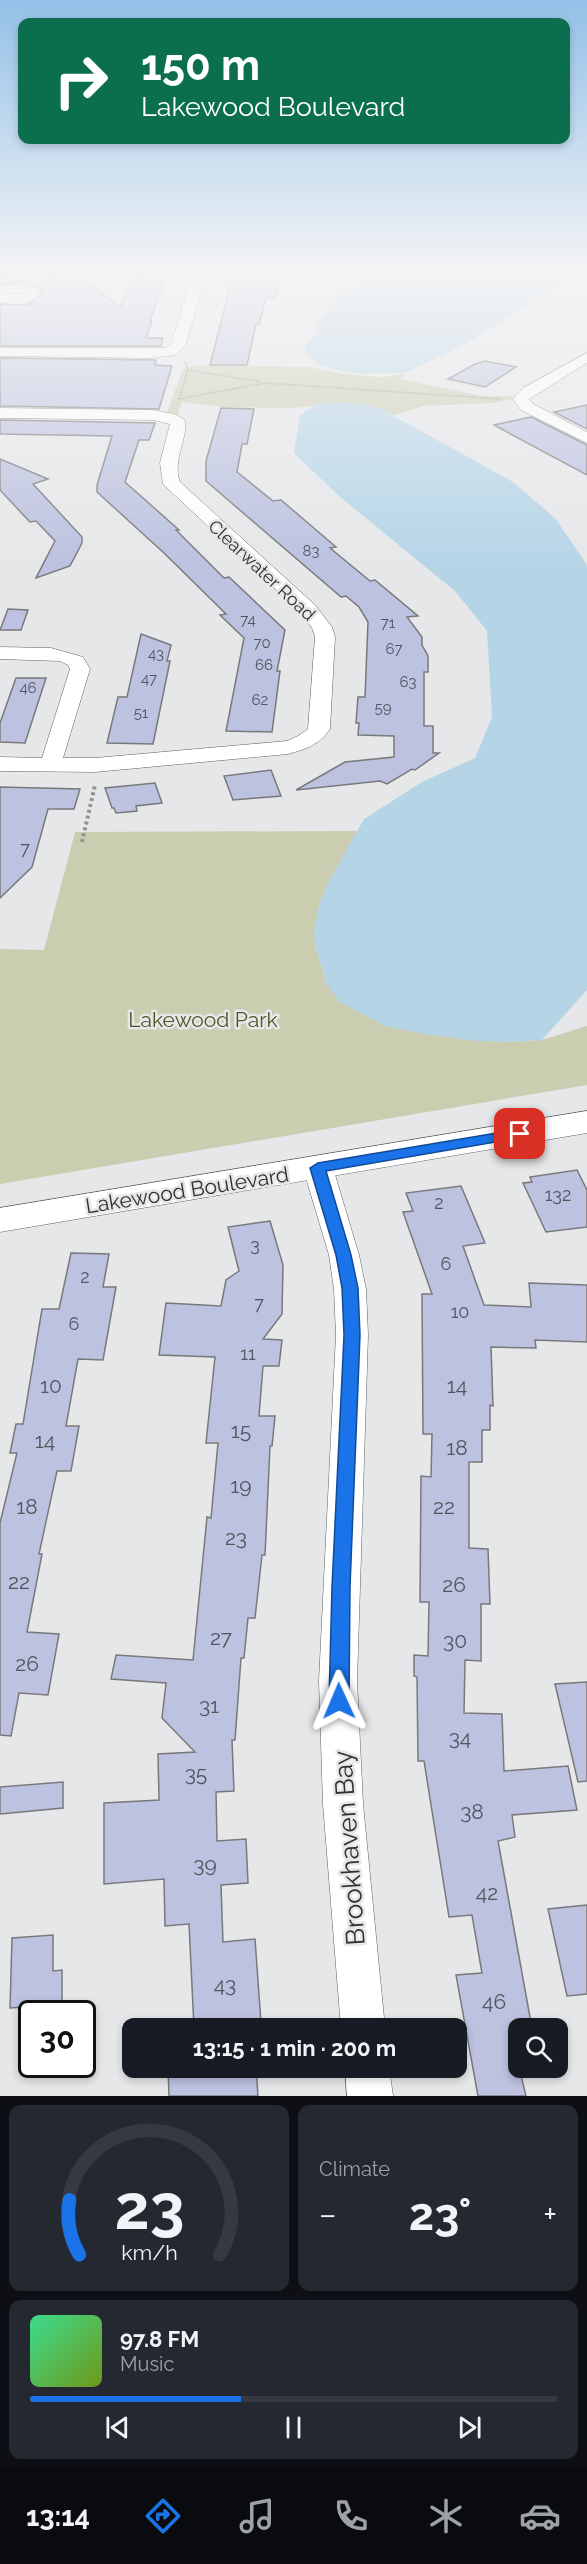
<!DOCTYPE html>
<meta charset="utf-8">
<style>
:root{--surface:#171b24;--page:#242831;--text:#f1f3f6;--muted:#9ea1a6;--line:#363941;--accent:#1a73e8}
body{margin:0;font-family:Raleway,sans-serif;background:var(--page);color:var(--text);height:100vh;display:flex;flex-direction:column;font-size:22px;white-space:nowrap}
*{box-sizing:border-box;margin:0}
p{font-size:20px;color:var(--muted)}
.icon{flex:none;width:33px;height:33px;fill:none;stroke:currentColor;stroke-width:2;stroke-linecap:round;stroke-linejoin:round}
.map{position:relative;height:2096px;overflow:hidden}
.side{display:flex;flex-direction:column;gap:9px;padding:9px;background:#0d0f14;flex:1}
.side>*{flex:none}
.top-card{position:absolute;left:18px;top:18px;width:552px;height:126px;border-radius:12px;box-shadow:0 3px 9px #0003;background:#0b6e4f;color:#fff;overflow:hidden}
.fabs{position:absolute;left:508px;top:2018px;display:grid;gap:12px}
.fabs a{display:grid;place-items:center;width:60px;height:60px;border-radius:12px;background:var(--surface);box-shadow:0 3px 9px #0003;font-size:30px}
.speed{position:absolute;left:18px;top:2000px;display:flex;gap:12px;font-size:30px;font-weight:700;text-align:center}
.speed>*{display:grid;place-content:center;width:78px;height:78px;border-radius:50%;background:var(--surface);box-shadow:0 3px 9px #0003;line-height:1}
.speed .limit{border:3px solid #111;border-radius:9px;background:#fff;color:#111}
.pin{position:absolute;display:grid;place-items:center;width:51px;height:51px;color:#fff;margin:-26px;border-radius:12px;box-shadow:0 3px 9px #0006}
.me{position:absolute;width:66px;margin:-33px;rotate:359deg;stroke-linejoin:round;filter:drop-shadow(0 0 4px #0008)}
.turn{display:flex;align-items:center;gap:21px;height:126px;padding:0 24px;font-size:27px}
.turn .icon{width:78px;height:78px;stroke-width:2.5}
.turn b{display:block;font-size:42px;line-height:51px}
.big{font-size:45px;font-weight:700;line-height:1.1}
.side .tile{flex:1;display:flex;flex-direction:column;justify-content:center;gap:9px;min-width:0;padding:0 21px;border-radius:12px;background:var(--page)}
.side .dial{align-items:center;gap:0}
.dial svg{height:156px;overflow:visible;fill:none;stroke:var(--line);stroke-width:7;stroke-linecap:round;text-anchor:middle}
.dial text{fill:var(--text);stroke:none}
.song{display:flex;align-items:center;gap:18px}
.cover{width:72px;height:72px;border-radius:9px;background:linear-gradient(135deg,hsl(150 70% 55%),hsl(80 70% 35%))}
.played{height:6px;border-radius:3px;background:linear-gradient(90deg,var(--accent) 40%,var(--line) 40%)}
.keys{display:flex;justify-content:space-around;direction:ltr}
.heat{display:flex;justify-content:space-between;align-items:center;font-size:33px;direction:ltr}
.side .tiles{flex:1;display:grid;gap:9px;grid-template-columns:1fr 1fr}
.tile:last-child{grid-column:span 2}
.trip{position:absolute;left:122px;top:2018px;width:345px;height:60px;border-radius:12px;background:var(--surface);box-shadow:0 3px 9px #0003;font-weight:700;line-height:60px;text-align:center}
.tab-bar{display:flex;height:96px;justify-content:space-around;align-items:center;background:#090b0e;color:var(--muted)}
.tab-bar .icon{width:42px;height:42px}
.tab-bar .selected{color:var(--accent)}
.tab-bar b{font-size:27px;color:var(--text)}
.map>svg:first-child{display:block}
.green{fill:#cacdb0}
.water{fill:#b5d5e7}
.building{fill:#bcc2e0;stroke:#79797b;stroke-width:1.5}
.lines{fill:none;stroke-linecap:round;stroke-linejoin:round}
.minor-casing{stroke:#606062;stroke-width:1}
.tertiary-casing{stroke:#606062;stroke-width:1}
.path-far1{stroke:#929294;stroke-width:2;stroke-dasharray:1.5 1.5;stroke-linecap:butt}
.path{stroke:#929294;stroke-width:4;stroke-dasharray:3 3;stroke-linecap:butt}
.minor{fill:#fff;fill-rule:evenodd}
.tertiary{fill:#fff;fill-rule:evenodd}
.route{fill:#1a73e8;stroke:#114b97;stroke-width:1.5}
.labels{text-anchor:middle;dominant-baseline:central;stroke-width:5;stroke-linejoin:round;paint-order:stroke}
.far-number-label{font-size:15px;fill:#54555e}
.far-street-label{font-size:18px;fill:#313132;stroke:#e6e7e9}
.number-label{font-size:18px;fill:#54555e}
.park-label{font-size:21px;fill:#535624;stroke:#e6e7e9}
.street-label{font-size:21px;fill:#313132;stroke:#e6e7e9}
.near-number-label{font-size:21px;fill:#54555e}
.near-street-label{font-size:26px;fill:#313132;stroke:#e6e7e9}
</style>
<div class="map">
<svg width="587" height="2096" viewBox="0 0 587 2096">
<rect width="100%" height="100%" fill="#e6e7e9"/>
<!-- green -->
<g class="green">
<polygon points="202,365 310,367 344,374 381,377 407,374 399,379 482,396 513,396 512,399 493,403 423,406 394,415 381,409 338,402 296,408 224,407 182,402 177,416 167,413 183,368"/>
<polygon points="364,831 315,946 327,985 430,1035 507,1042 542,1040 587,1026 587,1085 0,1184 0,949 44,950 75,832"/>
</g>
<!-- water -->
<g class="water">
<polygon points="379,270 582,270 495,326 454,350 404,373 358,374 333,369 319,364 307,355 304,346 315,335 317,325 327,310 346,290 363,284"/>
<polygon points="338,402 364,404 381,409 513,482 555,518 587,565 587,990 542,1040 506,1042 477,1041 430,1035 385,1026 340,1002 327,985 315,946 314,929 319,905 330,879 364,819 422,782 475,758 492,717 487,631 455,591 339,496 294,453 300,415 316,405"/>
</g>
<!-- building -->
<g class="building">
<polygon points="138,270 167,270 150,321 152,321 146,338 163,338 161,346 0,346 0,304 28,305 43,293 40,288 19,282 0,285 0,271 36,272 81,277 120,307 131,280 135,280"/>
<polygon points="267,270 284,270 275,298 266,298 259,324 256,324 247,365 210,365 230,287 233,287 237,276 262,276"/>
<polygon points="0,358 156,360 155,365 172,366 159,409 0,406"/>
<polygon points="485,361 516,367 485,387 448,379 475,364"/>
<polygon points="587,405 587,429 554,412"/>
<polygon points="221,408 254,409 247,444 242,444 237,472 273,501 281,500 336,547 330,548 370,581 375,580 418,616 407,617 422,637 422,645 428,656 428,672 424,672 424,726 433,726 433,753 439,753 415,770 412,769 387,784 380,781 296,790 345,762 394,757 394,736 358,735 359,723 356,723 358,697 365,697 368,622 359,607 346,596 341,597 206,481 206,461"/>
<polygon points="531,417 587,445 587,475 494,425"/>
<polygon points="0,420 155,423 149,440 139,440 125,482 179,530 176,530 224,578 229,577 285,630 277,671 280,671 272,732 226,731 244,638 220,615 226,614 164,553 97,492 97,485 112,436 0,434"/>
<polygon points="0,459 48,479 33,484 82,537 82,543 70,566 36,578 55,541 36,521 30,522 0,490"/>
<polygon points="8,609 28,610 21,630 0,630"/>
<polygon points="141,634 171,645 167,661 170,661 153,744 107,743 118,697 127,697"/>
<polygon points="16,678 46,678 25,743 0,742 0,723"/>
<polygon points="271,770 281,796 233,800 224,776"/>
<polygon points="155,783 162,803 136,806 137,811 116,813 114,808 112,808 105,788"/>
<polygon points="0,787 80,789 74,809 48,809 32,867 0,898"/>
<polygon points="577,1170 587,1190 587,1227 546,1232 523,1183 532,1182 530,1177"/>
<polygon points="461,1186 485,1243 463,1246 484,1305 531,1307 529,1283 587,1285 587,1342 535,1340 536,1348 491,1347 493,1406 490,1405 490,1430 482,1430 482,1462 469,1462 469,1548 488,1549 490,1604 481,1604 481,1661 465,1660 464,1713 502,1714 504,1771 568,1766 577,1810 512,1815 515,1837 498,1841 532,2028 519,2028 519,2067 526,2096 478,2096 456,1975 482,1973 472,1915 449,1917 424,1761 418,1761 417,1677 414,1676 414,1655 428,1656 429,1602 420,1602 421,1476 431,1477 432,1434 423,1434 422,1294 432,1294 403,1212 413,1211 406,1193"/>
<polygon points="270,1221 283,1265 282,1314 263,1339 282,1340 279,1366 263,1366 259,1416 275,1416 272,1446 270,1446 265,1555 262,1555 255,1618 248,1618 244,1658 241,1658 235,1740 232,1740 234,1791 216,1792 217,1841 246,1839 248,1883 221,1885 223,1942 255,1939 261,2023 194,2028 189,1924 165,1926 164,1879 104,1884 104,1803 159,1800 158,1754 195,1752 162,1718 166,1683 111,1679 116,1655 193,1660 207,1517 211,1518 218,1443 206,1443 215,1357 159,1355 166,1303 221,1306 226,1280 239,1271 228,1227"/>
<polygon points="71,1253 109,1254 103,1287 116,1287 103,1360 78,1359 66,1426 79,1426 71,1471 57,1471 39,1554 42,1554 27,1632 59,1634 48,1695 19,1693 11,1736 0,1735 0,1523 17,1453 10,1453 16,1424 23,1424 42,1309 59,1309"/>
<polygon points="587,1682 587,1781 578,1782 555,1684"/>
<polygon points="63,1782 63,1808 0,1814 0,1787"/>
<polygon points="587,1905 587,1994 567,1996 548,1909"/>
<polygon points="53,1935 53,1971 62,1970 62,2005 10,2008 12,1938"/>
<polygon points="168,2067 256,2067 258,2096 169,2096"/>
</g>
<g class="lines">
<defs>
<g id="minor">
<polygon points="194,270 208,270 185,346 175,355 151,358 0,356 0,348 166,348 171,344"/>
<path d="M18,284L39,290L41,293C31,306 15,305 0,302V287ZM17,292L24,294H4Z"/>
<polygon points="587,353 587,363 529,399 533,404 587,432 587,443 521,410 513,399 523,388"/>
<path d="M0,408L153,410L174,414L184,419C191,432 171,460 180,482L315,605L332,627L335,637L330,729C319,745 306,749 288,754L95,772L0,771V757L42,758L70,669L68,665L60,661L0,659V647L51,648L83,657L90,669L63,758H95L287,741L298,736L308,729L315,637L312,628L301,613L163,484L160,463L170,424L153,420L0,418Z"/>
<polygon points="318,1159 328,1161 333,1168 359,1255 366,1289 368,1335 357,1681 363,1804 385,2028 341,2028 323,1804 319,1681 336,1335 334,1289 329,1255 303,1168 308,1161"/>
<polygon points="345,2067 389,2067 393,2096 347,2096"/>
</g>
<polygon id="tertiary" points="587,1111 587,1133 0,1232 0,1208"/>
</defs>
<!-- minor casing -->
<use href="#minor" class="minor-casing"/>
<!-- tertiary casing -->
<use href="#tertiary" class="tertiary-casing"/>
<!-- path-far1 -->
<g class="path-far1">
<polyline points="188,370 262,382"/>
<polyline points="179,399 265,383 500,399"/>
<polyline points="179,399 188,370 185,361"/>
</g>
<!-- path -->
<polyline class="path" points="82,842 95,785"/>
<!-- minor -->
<use href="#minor" class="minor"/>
<!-- tertiary -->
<use href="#tertiary" class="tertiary"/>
</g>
<!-- sky -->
<linearGradient id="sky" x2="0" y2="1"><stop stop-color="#93c1e8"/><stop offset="0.48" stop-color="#f4f4f5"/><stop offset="1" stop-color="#f4f4f5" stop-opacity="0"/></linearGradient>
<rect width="587" height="564" fill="url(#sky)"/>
<!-- route -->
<polygon class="route" points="520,1129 525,1131 527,1134 525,1137 326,1171 351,1255 358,1288 360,1335 350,1587 349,1701 346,1707 339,1709 332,1707 329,1701 332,1587 344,1335 342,1288 336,1255 310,1168 318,1163"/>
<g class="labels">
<!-- far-number labels -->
<g class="far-number-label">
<text x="311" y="551">83</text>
<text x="248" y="620">74</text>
<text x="388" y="623">71</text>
<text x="262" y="643">70</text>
<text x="394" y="649">67</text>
<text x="156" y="654">43</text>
<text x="264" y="665">66</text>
<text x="149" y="679">47</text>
<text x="408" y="682">63</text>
<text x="28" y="688">46</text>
<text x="260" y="700">62</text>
<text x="383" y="708">59</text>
<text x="141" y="713">51</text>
</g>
<!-- far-street labels -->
<g class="far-street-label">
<text transform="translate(262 570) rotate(43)">Clearwater Road</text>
</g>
<!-- number labels -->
<g class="number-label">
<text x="25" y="848">7</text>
<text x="558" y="1194">132</text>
<text x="439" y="1202">2</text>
<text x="255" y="1244">3</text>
<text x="446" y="1263">6</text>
<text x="85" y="1276">2</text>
<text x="259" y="1303">7</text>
<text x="460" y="1311">10</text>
<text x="74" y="1323">6</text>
<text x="248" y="1353">11</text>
</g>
<!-- park labels -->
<g class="park-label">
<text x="203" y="1019">Lakewood Park</text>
</g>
<!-- street labels -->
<g class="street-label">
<text transform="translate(187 1190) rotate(-9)">Lakewood Boulevard</text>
</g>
<!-- near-number labels -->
<g class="near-number-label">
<text x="51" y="1385">10</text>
<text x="457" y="1385">14</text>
<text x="241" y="1430">15</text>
<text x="45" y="1440">14</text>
<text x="457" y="1447">18</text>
<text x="241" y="1485">19</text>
<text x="27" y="1506">18</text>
<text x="444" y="1506">22</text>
<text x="236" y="1537">23</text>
<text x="19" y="1581">22</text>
<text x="454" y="1584">26</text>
<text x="221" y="1637">27</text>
<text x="455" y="1640">30</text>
<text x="27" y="1663">26</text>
<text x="209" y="1705">31</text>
<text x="460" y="1737">34</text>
<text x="196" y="1773">35</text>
<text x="472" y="1811">38</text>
<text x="205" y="1864">39</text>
<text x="487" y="1892">42</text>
<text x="225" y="1984">43</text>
<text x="494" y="2001">46</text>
</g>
<!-- near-street labels -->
<g class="near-street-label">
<text transform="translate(349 1848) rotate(-94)">Brookhaven Bay</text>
</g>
</g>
</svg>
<div class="fabs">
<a><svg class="icon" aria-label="search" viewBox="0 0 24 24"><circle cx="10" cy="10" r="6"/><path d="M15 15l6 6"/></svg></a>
</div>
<div class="speed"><div class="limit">30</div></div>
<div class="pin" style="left:520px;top:1134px;background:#d93025"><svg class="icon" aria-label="arrive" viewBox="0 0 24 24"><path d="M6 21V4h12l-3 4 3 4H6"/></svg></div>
<svg class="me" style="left:339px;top:1701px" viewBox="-20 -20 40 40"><path d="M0-17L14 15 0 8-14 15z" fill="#1a73e8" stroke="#fff" stroke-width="4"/></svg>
<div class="trip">13:15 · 1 min · 200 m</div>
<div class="top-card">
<div class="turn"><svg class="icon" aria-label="right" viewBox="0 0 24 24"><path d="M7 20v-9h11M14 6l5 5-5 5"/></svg><div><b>150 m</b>Lakewood Boulevard</div></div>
</div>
</div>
<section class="side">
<div class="tiles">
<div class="tile dial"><svg viewBox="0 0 100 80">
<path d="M14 69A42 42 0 1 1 86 69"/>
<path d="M14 69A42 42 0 0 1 9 41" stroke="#1a73e8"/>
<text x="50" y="56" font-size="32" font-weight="700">23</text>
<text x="50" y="72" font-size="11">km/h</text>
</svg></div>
<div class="tile"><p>Climate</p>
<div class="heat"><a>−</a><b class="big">23°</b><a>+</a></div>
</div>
<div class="tile">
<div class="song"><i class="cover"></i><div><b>97.8 FM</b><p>Music</p></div></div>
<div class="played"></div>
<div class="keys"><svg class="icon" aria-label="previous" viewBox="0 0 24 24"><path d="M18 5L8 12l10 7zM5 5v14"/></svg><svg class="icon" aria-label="pause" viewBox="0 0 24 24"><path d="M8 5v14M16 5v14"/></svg><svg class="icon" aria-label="next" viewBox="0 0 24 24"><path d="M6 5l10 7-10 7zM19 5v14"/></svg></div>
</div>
</div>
</section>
<nav class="tab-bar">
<b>13:14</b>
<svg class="icon selected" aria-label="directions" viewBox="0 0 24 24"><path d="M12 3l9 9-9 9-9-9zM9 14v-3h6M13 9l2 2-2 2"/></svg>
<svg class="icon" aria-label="music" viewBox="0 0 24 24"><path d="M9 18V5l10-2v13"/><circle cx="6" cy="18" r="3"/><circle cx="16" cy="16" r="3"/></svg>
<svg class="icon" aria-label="phone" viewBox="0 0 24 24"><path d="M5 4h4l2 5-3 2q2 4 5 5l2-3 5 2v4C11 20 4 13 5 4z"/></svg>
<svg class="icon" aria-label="climate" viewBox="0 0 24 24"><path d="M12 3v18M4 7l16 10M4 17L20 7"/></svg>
<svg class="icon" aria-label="car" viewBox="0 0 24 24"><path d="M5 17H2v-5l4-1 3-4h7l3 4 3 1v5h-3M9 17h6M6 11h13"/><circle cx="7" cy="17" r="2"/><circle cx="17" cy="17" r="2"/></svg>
</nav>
